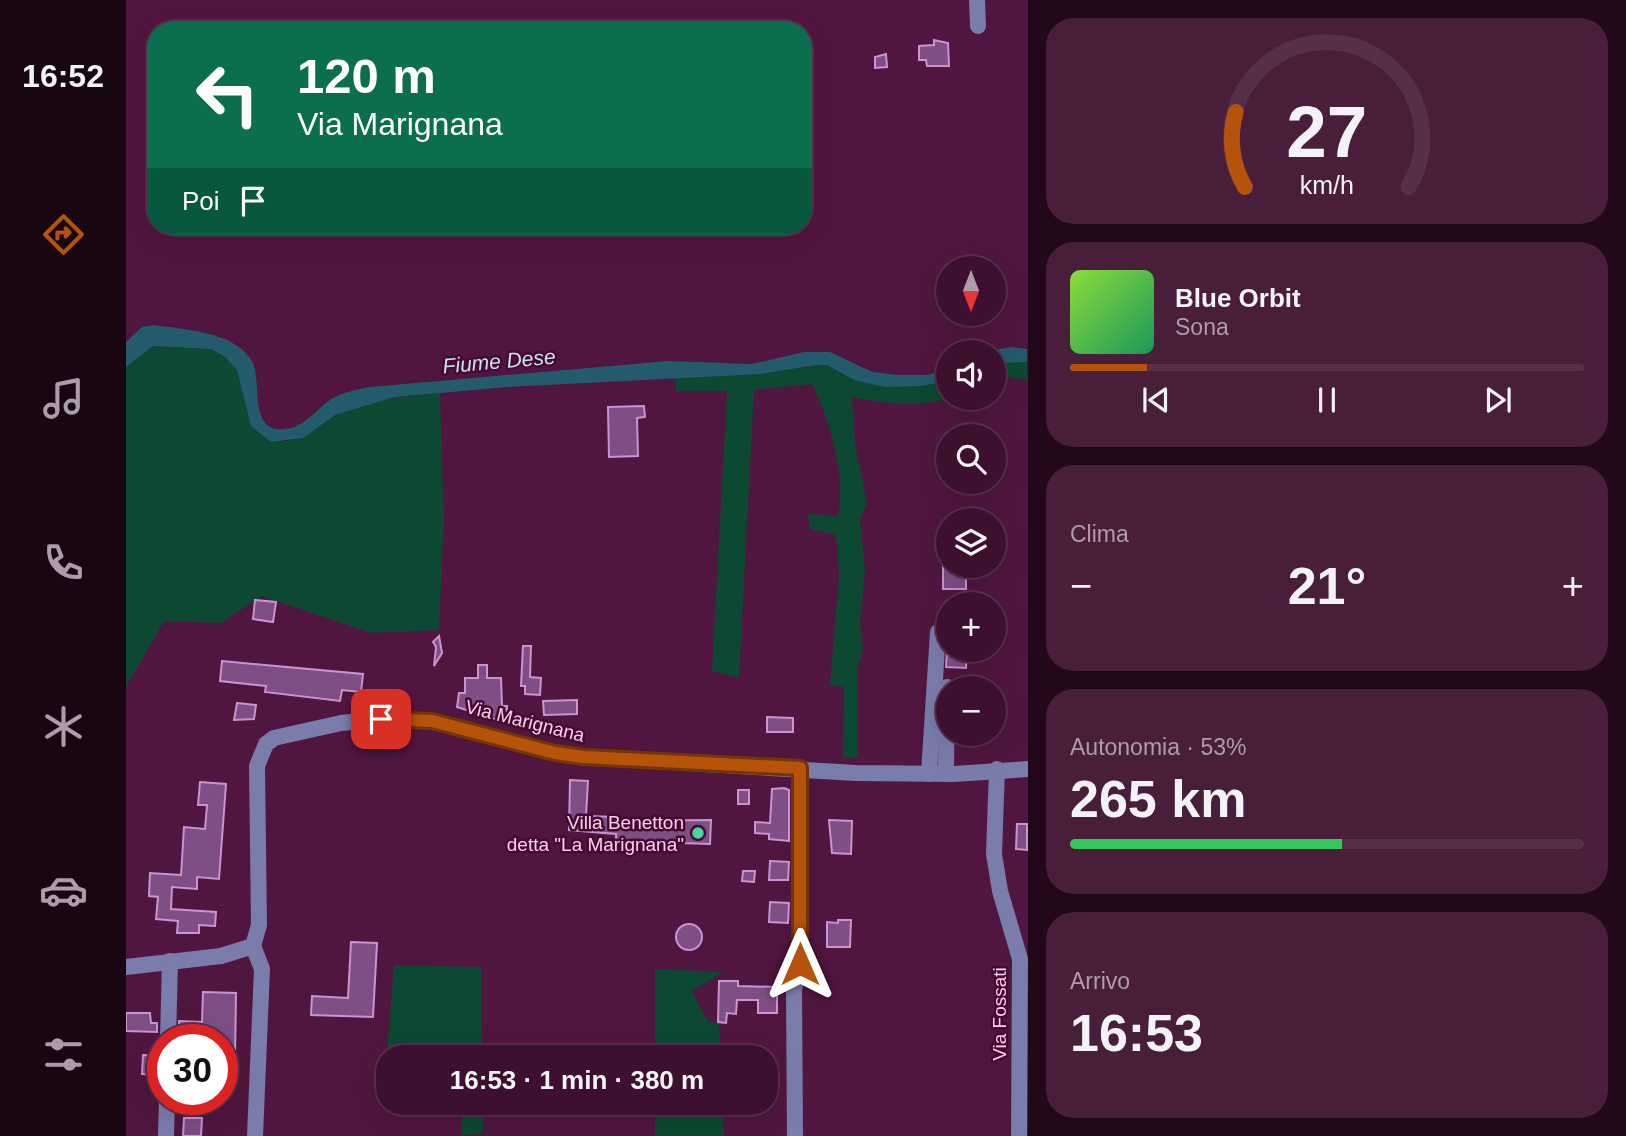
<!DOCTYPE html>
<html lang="it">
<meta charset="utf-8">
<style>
:root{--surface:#3d102f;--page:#481e3b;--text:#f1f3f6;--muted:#ad9daa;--line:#56304b;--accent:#b45309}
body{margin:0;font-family:Helvetica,sans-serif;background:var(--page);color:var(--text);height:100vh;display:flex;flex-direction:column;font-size:26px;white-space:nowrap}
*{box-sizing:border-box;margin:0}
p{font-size:23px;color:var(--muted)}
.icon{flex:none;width:38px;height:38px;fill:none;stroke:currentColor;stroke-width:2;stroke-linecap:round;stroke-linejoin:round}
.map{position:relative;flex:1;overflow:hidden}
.sheet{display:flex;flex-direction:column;gap:18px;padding:18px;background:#22091a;width:598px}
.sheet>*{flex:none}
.hud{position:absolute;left:21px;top:21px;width:665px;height:214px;border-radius:28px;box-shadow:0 7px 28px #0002,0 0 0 2px var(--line);background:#0b6e4f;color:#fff;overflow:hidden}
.needle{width:46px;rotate:180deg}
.buttons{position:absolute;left:810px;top:256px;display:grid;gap:14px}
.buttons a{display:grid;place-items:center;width:70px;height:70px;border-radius:50%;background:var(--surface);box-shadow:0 7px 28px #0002,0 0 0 2px var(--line);font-size:35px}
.speed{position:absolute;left:21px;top:1024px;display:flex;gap:14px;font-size:35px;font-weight:700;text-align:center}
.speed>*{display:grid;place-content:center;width:91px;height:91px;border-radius:50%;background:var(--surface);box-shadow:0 7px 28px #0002,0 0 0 2px var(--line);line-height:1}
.speed .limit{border:10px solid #d22;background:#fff;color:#111}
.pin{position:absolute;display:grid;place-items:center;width:60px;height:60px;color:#fff;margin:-30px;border-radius:14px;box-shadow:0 4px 10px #0006}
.me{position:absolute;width:77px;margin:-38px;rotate:0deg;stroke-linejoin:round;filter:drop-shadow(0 0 5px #0008)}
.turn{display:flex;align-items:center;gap:24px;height:147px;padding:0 35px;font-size:32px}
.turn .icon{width:91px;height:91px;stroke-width:2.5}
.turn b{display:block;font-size:49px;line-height:60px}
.then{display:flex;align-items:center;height:66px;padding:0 35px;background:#0003;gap:14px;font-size:26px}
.big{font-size:52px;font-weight:600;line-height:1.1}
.sheet .card{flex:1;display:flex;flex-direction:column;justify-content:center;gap:10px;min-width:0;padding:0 24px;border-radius:28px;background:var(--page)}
.sheet .dial{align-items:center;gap:0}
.dial svg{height:182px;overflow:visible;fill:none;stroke:var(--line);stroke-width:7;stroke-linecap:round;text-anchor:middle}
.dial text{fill:var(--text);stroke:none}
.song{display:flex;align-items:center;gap:21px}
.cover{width:84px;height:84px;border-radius:10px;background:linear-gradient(135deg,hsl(90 70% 55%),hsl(150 70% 35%))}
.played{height:7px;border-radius:4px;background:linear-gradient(90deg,var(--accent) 15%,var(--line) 15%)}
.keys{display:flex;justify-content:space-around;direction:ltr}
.heat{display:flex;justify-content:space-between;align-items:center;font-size:38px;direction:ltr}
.charge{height:10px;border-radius:5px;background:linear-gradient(90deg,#34c759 53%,var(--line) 0)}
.trip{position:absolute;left:250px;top:1045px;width:402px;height:70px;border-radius:28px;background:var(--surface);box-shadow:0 7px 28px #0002,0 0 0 2px var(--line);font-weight:600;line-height:70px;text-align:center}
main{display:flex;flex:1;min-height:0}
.menu{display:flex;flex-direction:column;width:126px;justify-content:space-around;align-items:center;background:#180613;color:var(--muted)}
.menu .icon{width:49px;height:49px}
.menu .selected{color:var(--accent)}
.menu b{font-size:32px;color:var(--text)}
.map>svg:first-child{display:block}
.green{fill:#0d4932}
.water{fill:#235a6c}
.building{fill:#7e4e85;stroke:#c994d0;stroke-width:2}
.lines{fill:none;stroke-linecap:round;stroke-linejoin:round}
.minor{stroke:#7a7cac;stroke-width:16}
.route-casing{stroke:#753606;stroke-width:18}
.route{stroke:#b45309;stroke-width:12}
.poi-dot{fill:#4ad49c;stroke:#460934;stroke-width:2.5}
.labels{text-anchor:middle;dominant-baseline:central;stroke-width:5;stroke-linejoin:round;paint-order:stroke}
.street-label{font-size:19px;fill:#f8d2e8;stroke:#460934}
.poi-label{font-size:19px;fill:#f8d2e8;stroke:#460934;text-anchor:end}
.water-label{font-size:21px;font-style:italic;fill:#c4e5f1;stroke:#460934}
</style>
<main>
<nav class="menu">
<b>16:52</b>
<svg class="icon selected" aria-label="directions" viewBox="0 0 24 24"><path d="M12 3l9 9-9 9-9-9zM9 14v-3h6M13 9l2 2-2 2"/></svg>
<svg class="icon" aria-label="music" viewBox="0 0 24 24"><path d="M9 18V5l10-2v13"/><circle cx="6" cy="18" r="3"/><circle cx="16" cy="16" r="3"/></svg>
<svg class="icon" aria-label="phone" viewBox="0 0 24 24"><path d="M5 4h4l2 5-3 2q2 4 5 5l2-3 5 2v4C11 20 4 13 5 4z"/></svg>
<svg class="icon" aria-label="climate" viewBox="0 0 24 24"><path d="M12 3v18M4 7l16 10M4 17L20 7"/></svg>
<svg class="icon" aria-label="car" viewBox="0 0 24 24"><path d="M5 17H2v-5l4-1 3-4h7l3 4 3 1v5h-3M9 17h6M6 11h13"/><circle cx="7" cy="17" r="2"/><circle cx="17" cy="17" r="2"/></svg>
<svg class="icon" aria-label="filters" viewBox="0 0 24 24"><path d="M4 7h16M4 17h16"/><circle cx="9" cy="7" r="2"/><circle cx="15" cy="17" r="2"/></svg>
</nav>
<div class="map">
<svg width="902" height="1136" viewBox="0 0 902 1136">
<rect width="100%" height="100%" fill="#51163f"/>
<!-- green -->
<g class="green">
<path d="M27,346L85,349L98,356L111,370L125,426L145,442C177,443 183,429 208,416C240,399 280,396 314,393L318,519L313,630L245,633L136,596L95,623L38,621L0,687V367Z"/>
<polygon points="877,360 901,362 901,380 880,377 868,380 868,363"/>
<path d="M691,365H701L728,380L822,377V397H828C791,409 763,404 726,397L729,444L741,503L734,520L739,570L734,622L737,650L732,665V758L717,757L718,687L704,685L713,575L710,535L684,529L682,514L712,516C720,475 704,421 686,384L628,390L613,678L586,671L601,391H550V377L635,374Z"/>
<polygon points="268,965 355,967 356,1057 262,1057 262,1091 258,1091"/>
<polygon points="529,969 597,972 566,991 582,1022 593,1023 595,1057 529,1057"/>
<polygon points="337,1103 357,1103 357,1133 335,1136"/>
<polygon points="529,1103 596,1103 598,1136 529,1136"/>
</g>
<!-- water -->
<g class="water">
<path d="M28,325C59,330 108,331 126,361C137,380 121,433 159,429C177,428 190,410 204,400C216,392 230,390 244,387L542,361L626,364L678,352H704L746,372L772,375H801L822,369V381L795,386L759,387L728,380L701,365H691L635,374L382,387L268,397L209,415L177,438L145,442L125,426L111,370L98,356L85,349L27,346L0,367V342L16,327Z"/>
<polygon points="885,347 901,349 901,362 868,363 868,352 858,352"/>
</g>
<!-- building -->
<g class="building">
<polygon points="808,40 822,43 823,66 801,66 800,60 793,60 793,46 808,45"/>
<polygon points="760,54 761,67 749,68 749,57"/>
<polygon points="518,406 519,417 511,418 512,456 483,457 482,407"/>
<polygon points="817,565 840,567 840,589 817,589"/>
<polygon points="129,600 150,602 147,622 127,619"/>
<polygon points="820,625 822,625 822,649 841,649 840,668 820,667 822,633"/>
<polygon points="313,636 316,653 308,666 310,647 307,642"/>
<polygon points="397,646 405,646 404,677 415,678 414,695 399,694 399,686 395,686"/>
<polygon points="96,661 237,674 235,692 216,690 214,701 139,692 140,686 94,681"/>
<polygon points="352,665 361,665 361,678 375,678 376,706 381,706 381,723 331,707 333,693 339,693 339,678 352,678"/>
<polygon points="451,700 451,714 418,715 417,701"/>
<polygon points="111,703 130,705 128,719 108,720"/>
<polygon points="641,717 667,718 667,732 641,732"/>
<polygon points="444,780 462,781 460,816 492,817 492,821 585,820 584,844 490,841 490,834 443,830"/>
<polygon points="74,782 100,784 93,879 71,877 71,889 46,887 45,909 90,912 89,926 73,925 73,933 51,933 52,921 30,919 32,897 23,896 24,873 55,875 58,827 79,829 81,805 72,805"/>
<polygon points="658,788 663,790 663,841 643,839 643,834 629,833 629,822 644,823 646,789"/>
<rect x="612" y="790" width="11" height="14"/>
<polygon points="703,820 726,821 725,854 706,853"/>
<polygon points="891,824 901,824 901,850 890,849"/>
<polygon points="644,861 663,862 662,880 643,880"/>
<polygon points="617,871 629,871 628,882 616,881"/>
<polygon points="644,902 663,903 662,923 643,922"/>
<polygon points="712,920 725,920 724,947 701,947 701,922 712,923"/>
<circle cx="563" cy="937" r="13"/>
<polygon points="225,942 251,943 247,1017 185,1015 186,996 222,998"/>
<polygon points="593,981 612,981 612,986 651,987 651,1013 632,1013 632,1000 611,1000 610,1014 601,1013 600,1023 592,1022"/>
<polygon points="77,992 110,993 109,1058 96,1057 96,1040 53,1040 53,1021 76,1022"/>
<polygon points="0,1013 24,1013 25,1023 31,1023 31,1032 0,1031"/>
<polygon points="17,1055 33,1056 33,1075 16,1074"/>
<polygon points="58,1118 76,1118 75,1136 57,1136"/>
</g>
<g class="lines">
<!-- minor -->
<g class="minor">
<polyline points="851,0 852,26"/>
<polyline points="871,769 868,854 874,891 894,959 893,1136"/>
<polyline points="803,774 812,632"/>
<polyline points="820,774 821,687"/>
<polyline points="127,946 136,969 129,1136"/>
<polyline points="0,967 95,956 127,946 133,925 131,766 140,744 148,738 215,723 255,719 306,721 428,753 458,757 730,773 828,774 902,769"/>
<polyline points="42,1040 44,961"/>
<polyline points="40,1136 41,1099"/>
<polyline points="669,1136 668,990 674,964 674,768"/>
</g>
</g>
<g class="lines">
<defs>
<polyline id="route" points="255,719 306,721 429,753 458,757 674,768 674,964"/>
</defs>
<!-- route casing -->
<use href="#route" class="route-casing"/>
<!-- route -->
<use href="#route" class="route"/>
</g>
<!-- markers -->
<circle class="poi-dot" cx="572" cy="833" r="7"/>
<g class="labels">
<!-- street labels -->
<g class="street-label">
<text transform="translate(399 721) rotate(14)">Via Marignana</text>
<text transform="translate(873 1014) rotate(-90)">Via Fossati</text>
</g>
<!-- poi labels -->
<g class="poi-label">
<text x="558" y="822">Villa Benetton<tspan x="558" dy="22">detta "La Marignana"</tspan></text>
</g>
<!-- water labels -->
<g class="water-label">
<text transform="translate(373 361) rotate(-5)">Fiume Dese</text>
</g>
</g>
</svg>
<div class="buttons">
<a><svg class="needle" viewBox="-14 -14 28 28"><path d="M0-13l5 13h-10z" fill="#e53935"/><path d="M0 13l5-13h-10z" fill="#ad9daa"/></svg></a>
<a><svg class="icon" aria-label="sound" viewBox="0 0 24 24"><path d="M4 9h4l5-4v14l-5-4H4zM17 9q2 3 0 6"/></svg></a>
<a><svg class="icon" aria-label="search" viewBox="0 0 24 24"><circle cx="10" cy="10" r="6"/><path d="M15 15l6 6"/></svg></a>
<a><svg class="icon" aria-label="layers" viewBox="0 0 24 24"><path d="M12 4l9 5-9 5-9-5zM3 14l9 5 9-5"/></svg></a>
<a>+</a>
<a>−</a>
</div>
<div class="speed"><div class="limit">30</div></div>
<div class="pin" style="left:255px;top:719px;background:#d93025"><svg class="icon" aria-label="arrive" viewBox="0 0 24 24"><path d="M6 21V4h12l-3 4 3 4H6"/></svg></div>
<svg class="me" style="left:674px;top:964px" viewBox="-20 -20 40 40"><path d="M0-17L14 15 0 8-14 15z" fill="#b45309" stroke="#fff" stroke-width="4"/></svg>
<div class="trip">16:53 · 1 min · 380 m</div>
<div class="hud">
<div class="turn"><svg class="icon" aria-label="left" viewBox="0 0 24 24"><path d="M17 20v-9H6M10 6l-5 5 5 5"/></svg><div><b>120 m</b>Via Marignana</div></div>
<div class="then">Poi<svg class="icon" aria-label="arrive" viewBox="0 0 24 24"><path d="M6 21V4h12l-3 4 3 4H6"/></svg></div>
</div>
</div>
<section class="sheet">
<div class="card dial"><svg viewBox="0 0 100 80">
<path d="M14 69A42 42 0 1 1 86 69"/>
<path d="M14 69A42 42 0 0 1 10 36" stroke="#b45309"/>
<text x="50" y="56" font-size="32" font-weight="700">27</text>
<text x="50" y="72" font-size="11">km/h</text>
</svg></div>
<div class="card">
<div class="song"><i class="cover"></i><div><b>Blue Orbit</b><p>Sona</p></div></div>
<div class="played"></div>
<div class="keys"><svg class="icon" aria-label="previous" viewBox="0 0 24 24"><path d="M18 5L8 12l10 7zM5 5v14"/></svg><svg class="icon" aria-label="pause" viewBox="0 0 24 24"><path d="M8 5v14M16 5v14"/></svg><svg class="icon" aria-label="next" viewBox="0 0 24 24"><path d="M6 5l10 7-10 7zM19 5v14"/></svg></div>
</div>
<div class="card"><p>Clima</p>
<div class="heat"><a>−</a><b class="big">21°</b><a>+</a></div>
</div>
<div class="card"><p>Autonomia · 53%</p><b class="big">265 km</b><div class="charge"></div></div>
<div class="card"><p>Arrivo</p><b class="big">16:53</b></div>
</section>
</main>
